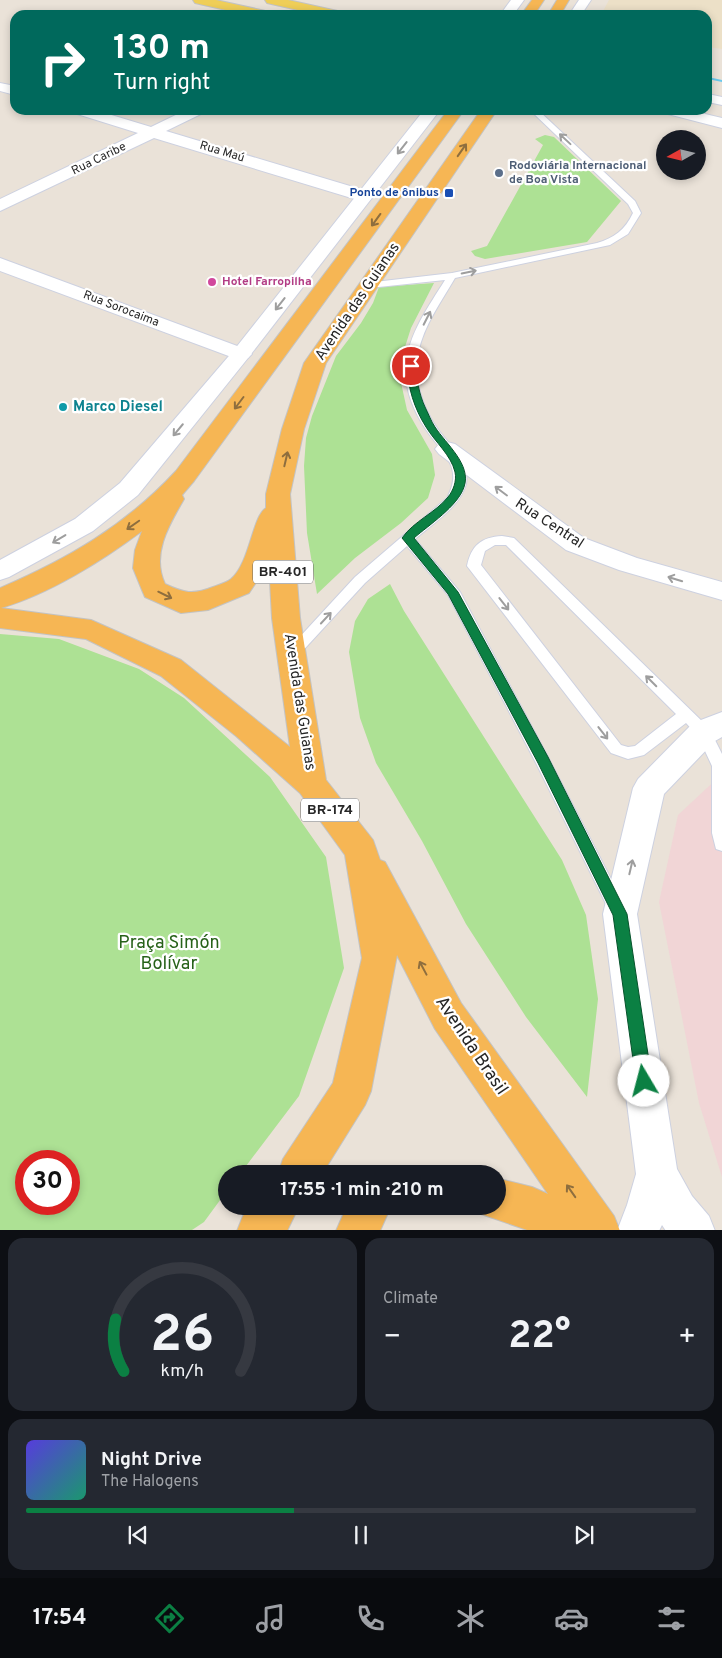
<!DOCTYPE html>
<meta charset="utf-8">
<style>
:root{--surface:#171b24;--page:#242831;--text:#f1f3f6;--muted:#9ea1a6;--line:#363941;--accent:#0b8043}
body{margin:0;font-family:Overpass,sans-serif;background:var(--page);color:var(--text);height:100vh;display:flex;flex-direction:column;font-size:19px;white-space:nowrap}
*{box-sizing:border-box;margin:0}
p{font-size:16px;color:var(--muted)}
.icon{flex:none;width:28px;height:28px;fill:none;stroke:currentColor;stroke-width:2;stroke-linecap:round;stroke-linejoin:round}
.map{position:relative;height:1230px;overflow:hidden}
.panel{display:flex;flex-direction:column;gap:8px;padding:8px;background:#0d0f14;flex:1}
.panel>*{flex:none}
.hud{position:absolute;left:10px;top:10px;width:702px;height:105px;border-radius:15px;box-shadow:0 2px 8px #0003;background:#00695c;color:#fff;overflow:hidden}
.needle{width:32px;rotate:262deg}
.fabs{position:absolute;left:656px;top:130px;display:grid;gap:10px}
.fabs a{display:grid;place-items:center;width:50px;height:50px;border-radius:50%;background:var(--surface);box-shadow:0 2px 8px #0003;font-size:25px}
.speed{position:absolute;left:15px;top:1150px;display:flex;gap:10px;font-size:25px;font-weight:700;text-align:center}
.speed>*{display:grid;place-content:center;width:65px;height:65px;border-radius:50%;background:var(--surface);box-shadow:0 2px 8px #0003;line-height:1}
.speed .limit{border:8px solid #d22;background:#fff;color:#111}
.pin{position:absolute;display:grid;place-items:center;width:42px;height:42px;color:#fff;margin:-21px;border:2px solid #fff;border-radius:50%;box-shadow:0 1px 5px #0007}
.me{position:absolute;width:55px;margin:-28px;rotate:352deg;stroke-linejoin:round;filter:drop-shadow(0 0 4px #0008)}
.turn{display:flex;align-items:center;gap:18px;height:105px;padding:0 20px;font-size:22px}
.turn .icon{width:65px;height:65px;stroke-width:2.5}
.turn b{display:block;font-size:35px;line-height:42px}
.big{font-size:38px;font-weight:700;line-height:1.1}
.panel .widget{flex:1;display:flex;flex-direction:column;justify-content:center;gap:8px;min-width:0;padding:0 18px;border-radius:15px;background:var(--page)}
.panel .dial{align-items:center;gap:0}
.dial svg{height:130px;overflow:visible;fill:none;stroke:var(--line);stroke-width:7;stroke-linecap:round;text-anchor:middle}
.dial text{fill:var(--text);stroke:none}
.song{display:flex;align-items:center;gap:15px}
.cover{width:60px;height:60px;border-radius:8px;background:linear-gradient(135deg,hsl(250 70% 55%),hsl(160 70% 35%))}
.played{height:5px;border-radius:2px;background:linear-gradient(90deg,var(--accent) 40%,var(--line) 40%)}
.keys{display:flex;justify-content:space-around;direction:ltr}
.heat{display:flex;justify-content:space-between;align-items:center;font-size:28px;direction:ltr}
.panel .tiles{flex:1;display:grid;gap:8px;grid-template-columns:1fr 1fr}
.widget:last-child{grid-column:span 2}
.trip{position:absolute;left:218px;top:1165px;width:288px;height:50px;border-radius:25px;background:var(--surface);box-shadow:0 2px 8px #0003;font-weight:700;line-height:50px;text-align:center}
.dock{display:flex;height:80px;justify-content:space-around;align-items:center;background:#090b0e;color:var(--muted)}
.dock .icon{width:35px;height:35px}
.dock .current{color:var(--accent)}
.dock b{font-size:22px;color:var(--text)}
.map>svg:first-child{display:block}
.education{fill:#ece0c7}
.medical{fill:#f1d5d6}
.green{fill:#ade194;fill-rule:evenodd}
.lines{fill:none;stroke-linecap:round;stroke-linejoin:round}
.stream{fill:#6ac9ed;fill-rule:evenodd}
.service-casing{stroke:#cdd1e0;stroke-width:2}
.minor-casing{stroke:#cdd1e0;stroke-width:2}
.tertiary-casing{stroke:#cdd1e0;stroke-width:2}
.secondary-casing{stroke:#cdd1e0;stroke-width:2}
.primary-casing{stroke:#c3c3c3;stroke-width:2}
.trunk-casing{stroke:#c3c3c3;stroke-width:2}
.service{fill:#fff;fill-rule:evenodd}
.minor{fill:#fff;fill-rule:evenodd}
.tertiary{fill:#fff;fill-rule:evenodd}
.secondary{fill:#fff;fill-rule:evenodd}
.primary{fill:#efce58;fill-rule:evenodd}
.trunk{fill:#f6b654;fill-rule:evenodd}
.oneway{stroke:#9e9e9e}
.oneway2{stroke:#8e6e3e}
.route{fill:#0b8043;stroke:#07532c}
.service-dot{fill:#5c6f8a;stroke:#fff;stroke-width:2}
.transit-dot{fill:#1a4fb4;stroke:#fff;stroke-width:2}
.hotel-dot{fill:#d1479c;stroke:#fff;stroke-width:2}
.culture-dot{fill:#0f9aa8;stroke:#fff;stroke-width:2}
.labels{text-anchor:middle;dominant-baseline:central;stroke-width:4.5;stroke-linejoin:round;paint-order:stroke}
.far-street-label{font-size:12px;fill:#272727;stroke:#fff}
.far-service-label{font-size:12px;font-weight:bold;fill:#4e5e75;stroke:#fff;text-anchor:start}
.far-transit-label{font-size:12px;font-weight:bold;fill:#164399;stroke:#fff;text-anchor:end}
.far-hotel-label{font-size:12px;font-weight:bold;fill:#b23c85;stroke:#fff;text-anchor:start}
.shield{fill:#fff;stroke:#686868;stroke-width:1}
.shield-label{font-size:14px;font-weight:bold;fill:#272727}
.street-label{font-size:15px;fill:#272727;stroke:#fff}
.culture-label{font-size:15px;font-weight:bold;fill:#0d838f;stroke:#fff;text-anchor:start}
.near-park-label{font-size:18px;fill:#276219;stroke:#fff}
.near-street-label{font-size:18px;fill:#272727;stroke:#fff}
</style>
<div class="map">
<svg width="722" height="1231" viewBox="0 0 722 1231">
<rect width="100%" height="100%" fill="#eae2d8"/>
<!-- education -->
<polygon class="education" points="609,0 722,0 722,49 708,47 708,15 601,15"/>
<!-- medical -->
<polygon class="medical" points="722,774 722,1177 699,1103 659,902 678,815"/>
<!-- green -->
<g class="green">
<polygon points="545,135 554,137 621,201 587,242 485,259 475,256 471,251 487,246 543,145 535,139"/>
<polygon points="434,283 411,328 398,369 407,410 432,454 435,475 428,498 401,523 355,558 317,594 307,533 304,466 306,438 312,416 336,356 361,323 373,303 379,287"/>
<polygon points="390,584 404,611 562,860 586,915 598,999 587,1097 526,1017 466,924 422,841 376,763 360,718 349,652 355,621 368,599"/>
<path d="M0,634L59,639L139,669L184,698L270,777L326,857L344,968L299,1096L240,1174H226V1192L204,1222L192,1230H0ZM26,1161H69V1204H26Z"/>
</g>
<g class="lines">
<!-- stream -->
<polygon class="stream" points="708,77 722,80 722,82 708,79"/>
<defs>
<g id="service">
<path d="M530,110H538L635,201L641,213L628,234L610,245L455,278C441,302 424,325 418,353C413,378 422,407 437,428C448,444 470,461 466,484C460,507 432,524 415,539L460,592L548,757L626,908L623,914L617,916L611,914L536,763L448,595L407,546L365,583L297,657L292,658L287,657L285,653L355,577L447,498C465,465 440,452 425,428C413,410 404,387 406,366C408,334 429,306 445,280L369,288L364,285L366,283L452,273L597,243C614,238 625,230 633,213L628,204Z"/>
<path d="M502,536L514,538L709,728L722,754V851L716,849L712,833V766L698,736L686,723L644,755L628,759L611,753L467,566C471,546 481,537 502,536ZM495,545H506L676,714L635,746L628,747L621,745L481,565L485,551Z"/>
</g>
<g id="minor">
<polygon points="0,83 15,86 15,95 0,91"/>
<polygon points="71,110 95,110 151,127 186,110 206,110 203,113 166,131 370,192 373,196 370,200 364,201 358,200 154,138 0,211 0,199 138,133 74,113"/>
<polygon points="0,258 248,350 252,354 248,358 241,360 234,358 0,271"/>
<polygon points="447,442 455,444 584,538 637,558 722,582 722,600 619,570 566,550 439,454 435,449 439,444"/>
<polygon points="722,712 722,737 715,741 664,794 637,914 677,1169 692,1196 709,1216 715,1231 666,1231 662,1225 659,1231 617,1231 627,1205 636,1174 603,914 633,788 638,779 693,723"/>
</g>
<g id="tertiary">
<polygon points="708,94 722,97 722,105 708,102"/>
<polygon points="661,110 688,110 722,118 722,128 664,113"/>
</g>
<g id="secondary">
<polygon points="511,0 524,0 513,15 500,15"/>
<polygon points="579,0 591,0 581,15 569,15"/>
<polygon points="424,110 440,110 248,358 138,495 93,531 9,577 0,580 0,560 75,519 120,483 234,350"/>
</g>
<g id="primary">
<polygon points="193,0 216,0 270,12 271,15 248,15 195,3"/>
<polygon points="265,0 288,0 342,12 343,15 320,15 267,3"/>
</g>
<g id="trunk">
<polygon points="532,0 544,0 534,15 521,15"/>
<polygon points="557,0 569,0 560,15 548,15"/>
<path d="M448,110H464L194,481L182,495L184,499C169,525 151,554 165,584C184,593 193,595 213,587C218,585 226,583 231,579C250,563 252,517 266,508V494L282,429L304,363L481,110H497L326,363L304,429L290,494L300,618L326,780L373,840L380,860L385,862L461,1003L614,1216L620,1231H530L481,1214L478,1206H496V1178L532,1187L548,1194L435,1029L397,955L371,1091L365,1105L322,1174H278L283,1159L333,1083L362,958L345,855L300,793L236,736L161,676L86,639L0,628V588C68,559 126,525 176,471ZM142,531L135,550L133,568L142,590L145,597L181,613L208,610L249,593L269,563L272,618L290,747L181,660L91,620L1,608C49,594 102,561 142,531Z"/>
<polygon points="253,1206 299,1206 287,1231 237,1231 243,1216"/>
<polygon points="347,1206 391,1206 380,1231 336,1231"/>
</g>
</defs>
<!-- service casing -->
<use href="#service" class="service-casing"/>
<!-- minor casing -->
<use href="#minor" class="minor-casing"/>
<!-- tertiary casing -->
<use href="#tertiary" class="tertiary-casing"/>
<!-- secondary casing -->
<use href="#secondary" class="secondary-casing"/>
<!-- primary casing -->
<use href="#primary" class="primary-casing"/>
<!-- trunk casing -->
<use href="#trunk" class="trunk-casing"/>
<!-- service -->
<use href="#service" class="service"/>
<!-- minor -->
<use href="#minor" class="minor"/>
<!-- tertiary -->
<use href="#tertiary" class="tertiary"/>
<!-- secondary -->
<use href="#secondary" class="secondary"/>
<!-- primary -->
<use href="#primary" class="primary"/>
<!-- trunk -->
<use href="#trunk" class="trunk"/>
</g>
<!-- one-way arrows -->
<defs><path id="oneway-shaft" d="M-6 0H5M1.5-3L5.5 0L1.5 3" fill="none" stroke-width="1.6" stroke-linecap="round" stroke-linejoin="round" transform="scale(1.25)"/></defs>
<g class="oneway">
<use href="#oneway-shaft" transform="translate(565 139) rotate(-137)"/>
<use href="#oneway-shaft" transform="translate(402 148) rotate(128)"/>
<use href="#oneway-shaft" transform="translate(469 272) rotate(-12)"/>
<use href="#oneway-shaft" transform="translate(280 304) rotate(128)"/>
<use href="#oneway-shaft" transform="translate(427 318) rotate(-63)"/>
<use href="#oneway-shaft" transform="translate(178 430) rotate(130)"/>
<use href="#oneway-shaft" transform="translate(501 491) rotate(-143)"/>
<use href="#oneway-shaft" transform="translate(59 539) rotate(149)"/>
<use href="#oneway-shaft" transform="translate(675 579) rotate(-163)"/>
<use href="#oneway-shaft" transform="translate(504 604) rotate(52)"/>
<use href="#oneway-shaft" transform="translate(326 618) rotate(-47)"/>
<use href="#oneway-shaft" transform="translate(651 681) rotate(-135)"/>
<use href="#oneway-shaft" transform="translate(603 733) rotate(52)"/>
<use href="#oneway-shaft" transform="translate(631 867) rotate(-77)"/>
</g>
<g class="oneway2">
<use href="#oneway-shaft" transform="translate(462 150) rotate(-55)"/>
<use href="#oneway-shaft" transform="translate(376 220) rotate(126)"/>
<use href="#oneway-shaft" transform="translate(239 403) rotate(127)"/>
<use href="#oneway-shaft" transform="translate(286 459) rotate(-77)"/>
<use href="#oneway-shaft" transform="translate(133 525) rotate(145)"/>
<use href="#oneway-shaft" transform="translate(165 595) rotate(26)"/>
<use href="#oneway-shaft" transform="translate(423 968) rotate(-118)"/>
<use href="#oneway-shaft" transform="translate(571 1191) rotate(-125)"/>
</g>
<!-- route -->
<path class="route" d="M411,363L415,366C417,380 419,394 425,407C428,413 431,421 435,427C446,444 472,465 464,487C458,506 429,525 414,538L458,592L548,757L627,914L652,1081L650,1087L644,1089L638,1087L636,1081L613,915L538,763L448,594L402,538C414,521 435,513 448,497C453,491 457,481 455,472C451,455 435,442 426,427C414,408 408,388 407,366Z"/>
<!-- markers -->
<circle class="service-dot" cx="499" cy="173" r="5"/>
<rect class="transit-dot" x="444" y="188" width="10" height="10" rx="2.5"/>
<circle class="hotel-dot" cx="212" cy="282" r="5"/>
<circle class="culture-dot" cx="63" cy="407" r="5"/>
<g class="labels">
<!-- far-street labels -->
<g class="far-street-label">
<text transform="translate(222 152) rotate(17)">Rua Maú</text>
<text transform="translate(99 159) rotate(-26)">Rua Caribe</text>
<text transform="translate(121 309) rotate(21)">Rua Sorocaima</text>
</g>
<!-- far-service labels -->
<g class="far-service-label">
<text x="509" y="166">Rodoviária Internacional<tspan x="509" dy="14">de Boa Vista</tspan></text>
</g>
<!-- far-transit labels -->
<g class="far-transit-label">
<text x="439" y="193">Ponto de ônibus</text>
</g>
<!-- far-hotel labels -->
<g class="far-hotel-label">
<text x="222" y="282">Hotel Farropilha</text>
</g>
<!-- shield labels -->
<g class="shield">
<rect x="253" y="560.5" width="60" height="23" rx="4"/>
<rect x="301" y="798.5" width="58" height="23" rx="4"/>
</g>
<g class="shield-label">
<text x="283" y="572">BR-401</text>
<text x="330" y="810">BR-174</text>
</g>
<!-- street labels -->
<g class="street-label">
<text transform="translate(358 302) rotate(-56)">Avenida das Guianas</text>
<text transform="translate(549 524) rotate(33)">Rua Central</text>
<text transform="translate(299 702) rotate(81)">Avenida das Guianas</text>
</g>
<!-- culture labels -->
<g class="culture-label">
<text x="73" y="407">Marco Diesel</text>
</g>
<!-- near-park labels -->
<g class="near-park-label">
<text x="169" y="943">Praça Simón<tspan x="169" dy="21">Bolívar</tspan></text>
</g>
<!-- near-street labels -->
<g class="near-street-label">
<text transform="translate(471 1046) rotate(56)">Avenida Brasil</text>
</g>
</g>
</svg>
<div class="fabs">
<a><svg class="needle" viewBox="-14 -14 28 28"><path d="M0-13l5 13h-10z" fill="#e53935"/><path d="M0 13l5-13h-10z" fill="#9ea1a6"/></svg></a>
</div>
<div class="speed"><div class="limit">30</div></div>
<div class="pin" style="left:411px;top:366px;background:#d93025"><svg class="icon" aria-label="arrive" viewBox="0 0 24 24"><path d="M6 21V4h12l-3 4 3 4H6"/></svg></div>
<svg class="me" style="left:644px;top:1081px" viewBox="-20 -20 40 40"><circle r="19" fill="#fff"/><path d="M0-13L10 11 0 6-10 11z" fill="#0b8043"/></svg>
<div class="trip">17:55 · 1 min · 210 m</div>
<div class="hud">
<div class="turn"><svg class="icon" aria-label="right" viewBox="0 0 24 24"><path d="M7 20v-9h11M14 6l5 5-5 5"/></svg><div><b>130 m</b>Turn right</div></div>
</div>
</div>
<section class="panel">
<div class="tiles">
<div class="widget dial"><svg viewBox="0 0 100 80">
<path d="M14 69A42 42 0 1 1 86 69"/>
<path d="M14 69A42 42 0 0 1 9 37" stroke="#0b8043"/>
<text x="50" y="56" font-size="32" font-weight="700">26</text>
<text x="50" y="72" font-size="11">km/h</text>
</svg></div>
<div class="widget"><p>Climate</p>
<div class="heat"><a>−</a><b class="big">22°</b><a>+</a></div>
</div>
<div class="widget">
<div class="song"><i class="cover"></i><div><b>Night Drive</b><p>The Halogens</p></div></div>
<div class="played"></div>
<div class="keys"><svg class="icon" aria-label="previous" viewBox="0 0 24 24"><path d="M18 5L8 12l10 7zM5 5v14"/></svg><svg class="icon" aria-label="pause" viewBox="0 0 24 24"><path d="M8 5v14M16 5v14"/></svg><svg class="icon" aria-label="next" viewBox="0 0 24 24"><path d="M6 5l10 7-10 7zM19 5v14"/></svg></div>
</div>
</div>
</section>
<nav class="dock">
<b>17:54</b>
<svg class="icon current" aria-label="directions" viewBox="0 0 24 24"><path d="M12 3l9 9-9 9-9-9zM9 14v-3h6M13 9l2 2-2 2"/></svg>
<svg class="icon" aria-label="music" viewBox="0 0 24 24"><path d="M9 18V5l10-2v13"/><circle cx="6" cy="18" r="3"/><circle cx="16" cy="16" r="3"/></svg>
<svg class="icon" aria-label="phone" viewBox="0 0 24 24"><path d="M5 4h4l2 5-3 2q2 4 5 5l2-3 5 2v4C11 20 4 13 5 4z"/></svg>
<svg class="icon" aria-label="climate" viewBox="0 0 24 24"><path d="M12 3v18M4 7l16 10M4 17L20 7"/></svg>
<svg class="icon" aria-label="car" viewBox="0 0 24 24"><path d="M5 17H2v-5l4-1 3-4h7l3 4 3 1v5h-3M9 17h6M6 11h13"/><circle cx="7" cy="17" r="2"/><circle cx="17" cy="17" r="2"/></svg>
<svg class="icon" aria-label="filters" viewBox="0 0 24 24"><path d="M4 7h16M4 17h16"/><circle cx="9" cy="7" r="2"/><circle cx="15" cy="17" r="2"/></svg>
</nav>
